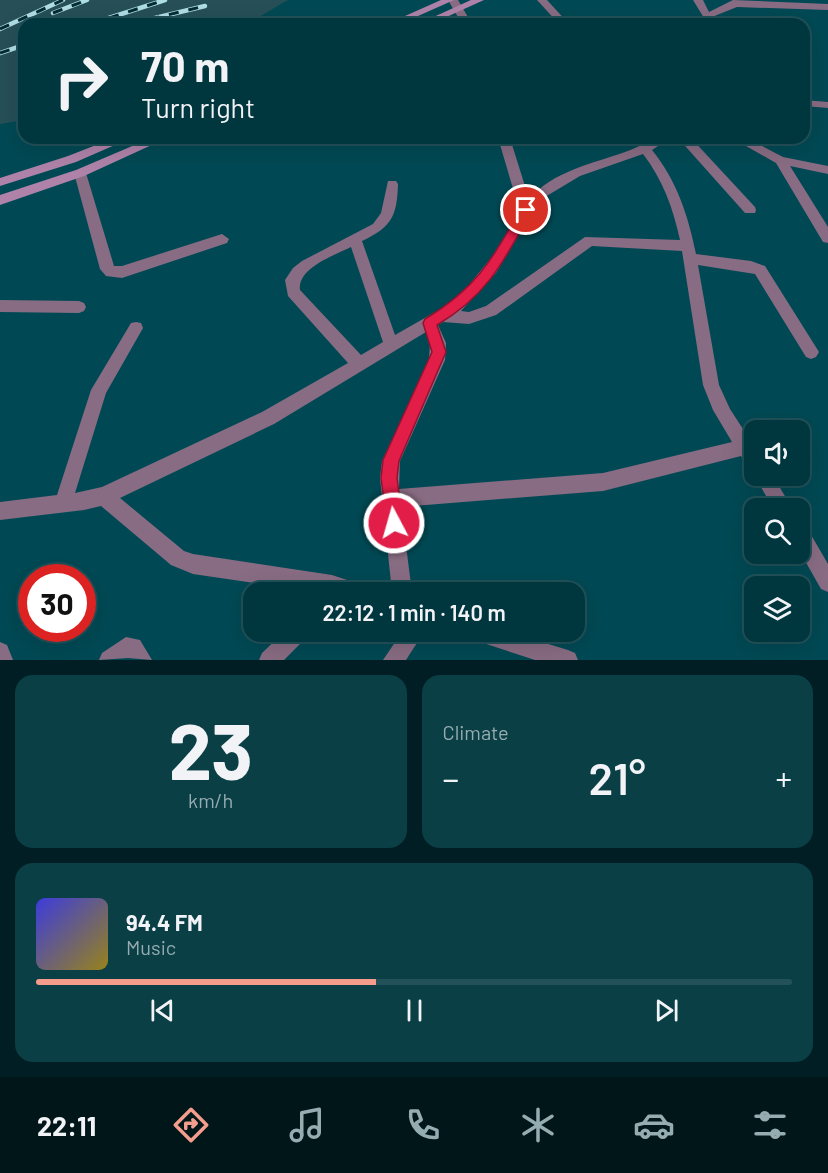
<!DOCTYPE html>
<meta charset="utf-8">
<style>
:root{--surface:#00373f;--page:#0a3f46;--text:#f1f3f6;--muted:#95acb0;--line:#225159;--accent:#f49d8c}
body{margin:0;font-family:Barlow,sans-serif;background:var(--page);color:var(--text);height:100vh;display:flex;flex-direction:column;font-size:22px;white-space:nowrap}
*{box-sizing:border-box;margin:0}
p{font-size:20px;color:var(--muted)}
.icon{flex:none;width:33px;height:33px;fill:none;stroke:currentColor;stroke-width:2;stroke-linecap:round;stroke-linejoin:round}
.map{position:relative;height:660px;overflow:hidden}
.sheet{display:flex;flex-direction:column;gap:15px;padding:15px;background:#001e23;flex:1}
.sheet>*{flex:none}
.banner{position:absolute;left:18px;top:18px;width:792px;height:126px;border-radius:18px;box-shadow:0 6px 24px #0002,0 0 0 2px var(--line);background:#00373f;color:var(--text);overflow:hidden}
.buttons{position:absolute;left:744px;top:420px;display:grid;gap:12px}
.buttons a{display:grid;place-items:center;width:66px;height:66px;border-radius:12px;background:var(--surface);box-shadow:0 6px 24px #0002,0 0 0 2px var(--line);font-size:30px}
.speed{position:absolute;left:18px;top:564px;display:flex;gap:12px;font-size:30px;font-weight:700;text-align:center}
.speed>*{display:grid;place-content:center;width:78px;height:78px;border-radius:50%;background:var(--surface);box-shadow:0 6px 24px #0002,0 0 0 2px var(--line);line-height:1}
.speed .limit{border:9px solid #d22;background:#fff;color:#111}
.pin{position:absolute;display:grid;place-items:center;width:51px;height:51px;color:#fff;margin:-26px;border:3px solid #fff;border-radius:50%;box-shadow:0 2px 6px #0007}
.me{position:absolute;width:66px;margin:-33px;rotate:354deg;stroke-linejoin:round;filter:drop-shadow(0 0 4px #0008)}
.turn{display:flex;align-items:center;gap:21px;height:126px;padding:0 24px;font-size:27px}
.turn .icon{width:78px;height:78px;stroke-width:2.5}
.turn b{display:block;font-size:42px;line-height:51px}
.big{font-size:45px;font-weight:600;line-height:1.1}
.sheet .card{flex:1;display:flex;flex-direction:column;justify-content:center;gap:9px;min-width:0;padding:0 21px;border-radius:18px;background:var(--page)}
.sheet .dial{align-items:center;gap:0}
.dial b{font-size:78px;line-height:1}
.song{display:flex;align-items:center;gap:18px}
.cover{width:72px;height:72px;border-radius:9px;background:linear-gradient(135deg,hsl(240 70% 55%),hsl(50 70% 35%))}
.played{height:6px;border-radius:3px;background:linear-gradient(90deg,var(--accent) 45%,var(--line) 45%)}
.keys{display:flex;justify-content:space-around;direction:ltr}
.heat{display:flex;justify-content:space-between;align-items:center;font-size:33px;direction:ltr}
.sheet .tiles{flex:1;display:grid;gap:15px;grid-template-columns:1fr 1fr}
.card:last-child{grid-column:span 2}
.trip{position:absolute;left:243px;top:582px;width:342px;height:60px;border-radius:18px;background:var(--surface);box-shadow:0 6px 24px #0002,0 0 0 2px var(--line);font-weight:600;line-height:60px;text-align:center}
.menu{display:flex;height:96px;justify-content:space-around;align-items:center;background:#001619;color:var(--muted)}
.menu .icon{width:42px;height:42px}
.menu .selected{color:var(--accent)}
.menu b{font-size:27px;color:var(--text)}
.map>svg:first-child{display:block}
.built{fill:#264f57}
.lines{fill:none;stroke-linecap:round;stroke-linejoin:round}
.street{fill:#886c83;fill-rule:evenodd}
.secondary{fill:#af83a9;fill-rule:evenodd}
.rail-casing{stroke:#afdde6;stroke-width:4.5}
.rail{stroke:#042c33;stroke-width:3;stroke-dasharray:10;stroke-linecap:butt}
.route{fill:#e11d48;stroke:#92132f;stroke-width:1.5}
</style>
<div class="map">
<svg width="828" height="660" viewBox="0 0 828 660">
<rect width="100%" height="100%" fill="#004954"/>
<!-- built -->
<polygon class="built" points="0,0 288,0 247,24 24,24 24,120 0,124"/>
<g class="lines">
<!-- street -->
<g class="street">
<polygon points="448,0 458,0 472,24 462,24"/>
<polygon points="537,0 547,0 569,24 559,24"/>
<polygon points="693,0 703,0 709,12 733,0 828,4 828,10 737,7 707,19 704,18"/>
<polygon points="804,100 828,102 828,108 804,106"/>
<path d="M498,138H510L529,199C554,171 591,164 625,152C642,146 652,138 670,138L652,150C677,181 688,215 696,254L751,261L765,266L819,352L816,357L811,359L806,357L755,274L698,265L719,385L730,409L754,446V469L748,467L741,456L603,491L401,507L412,592H392L380,478L382,461L429,360L430,343L426,332L274,424L120,498L184,551L193,554L332,575L362,585L365,592H317L193,574L171,565L101,506L84,510L0,520V502L57,495L91,390L131,323L136,322L141,323L143,328L106,393L75,493L102,487L262,412L348,363L288,296L285,280L293,268L302,261L373,224L381,213L388,181H396L398,184C397,216 392,227 362,241L395,335L451,303L464,291L491,258L520,212ZM643,154C663,180 673,208 680,240L585,237L486,306L469,312L461,311L496,273L532,213L545,197L580,176ZM592,246L682,251L703,385L713,410L732,442L603,473L399,489L400,461L445,360L446,343L438,325L443,322L469,324L496,315ZM351,247L383,342L361,355L300,290C297,268 335,255 351,247Z"/>
<polygon points="678,138 691,138 755,207 756,210 755,213 745,213"/>
<polygon points="732,138 747,138 783,157 828,166 828,174 790,166 828,227 828,243 823,242 776,163"/>
<polygon points="80,169 86,173 114,266 122,266 222,234 229,239 227,243 122,278 106,276 100,269 74,173"/>
<polygon points="0,300 79,301 84,303 86,307 84,311 79,313 0,312"/>
<polygon points="754,475 773,476 792,508 773,508"/>
<polygon points="800,526 807,528 828,564 828,592 821,589 800,552"/>
<polygon points="284,632 308,632 305,639 284,660 259,660 262,653"/>
<polygon points="402,632 424,632 406,660 383,660"/>
<polygon points="468,632 509,632 568,650 575,653 578,660 535,660 471,639"/>
<polygon points="126,637 140,640 152,660 128,658 99,660 102,653"/>
<polygon points="0,642 7,645 13,660 0,660"/>
</g>
<!-- secondary -->
<g class="secondary">
<polygon points="441,0 454,0 400,24 387,24"/>
<polygon points="471,0 484,0 431,24 418,24"/>
<polygon points="114,138 131,138 76,162 0,186 0,178 68,156"/>
<polygon points="151,138 167,138 84,176 0,205 0,195 76,170"/>
</g>
<defs>
<g id="rail">
<polyline points="53,13 87,0"/>
<polyline points="90,24 165,0"/>
<polyline points="130,24 205,6"/>
<polyline points="0,29 63,0"/>
<polyline points="0,53 24,45"/>
</g>
</defs>
<!-- rail casing -->
<use href="#rail" class="rail-casing"/>
<!-- rail -->
<use href="#rail" class="rail"/>
</g>
<!-- route -->
<path class="route" d="M526,206L532,210C504,261 488,295 437,325L446,352L399,461L397,478L403,523L400,529L394,531L388,529L381,478L383,460L432,352L423,323L425,319C478,287 492,259 522,207Z"/>
</svg>
<div class="buttons">
<a><svg class="icon" aria-label="sound" viewBox="0 0 24 24"><path d="M4 9h4l5-4v14l-5-4H4zM17 9q2 3 0 6"/></svg></a>
<a><svg class="icon" aria-label="search" viewBox="0 0 24 24"><circle cx="10" cy="10" r="6"/><path d="M15 15l6 6"/></svg></a>
<a><svg class="icon" aria-label="layers" viewBox="0 0 24 24"><path d="M12 4l9 5-9 5-9-5zM3 14l9 5 9-5"/></svg></a>
</div>
<div class="speed"><div class="limit">30</div></div>
<div class="pin" style="left:526px;top:210px;background:#d93025"><svg class="icon" aria-label="arrive" viewBox="0 0 24 24"><path d="M6 21V4h12l-3 4 3 4H6"/></svg></div>
<svg class="me" style="left:394px;top:523px" viewBox="-20 -20 40 40"><circle r="17" fill="#e11d48" stroke="#fff" stroke-width="3"/><path d="M0-11L8 9 0 5-8 9z" fill="#fff"/></svg>
<div class="trip">22:12 · 1 min · 140 m</div>
<div class="banner">
<div class="turn"><svg class="icon" aria-label="right" viewBox="0 0 24 24"><path d="M7 20v-9h11M14 6l5 5-5 5"/></svg><div><b>70 m</b>Turn right</div></div>
</div>
</div>
<section class="sheet">
<div class="tiles">
<div class="card dial"><b>23</b><p>km/h</p></div>
<div class="card"><p>Climate</p>
<div class="heat"><a>−</a><b class="big">21°</b><a>+</a></div>
</div>
<div class="card">
<div class="song"><i class="cover"></i><div><b>94.4 FM</b><p>Music</p></div></div>
<div class="played"></div>
<div class="keys"><svg class="icon" aria-label="previous" viewBox="0 0 24 24"><path d="M18 5L8 12l10 7zM5 5v14"/></svg><svg class="icon" aria-label="pause" viewBox="0 0 24 24"><path d="M8 5v14M16 5v14"/></svg><svg class="icon" aria-label="next" viewBox="0 0 24 24"><path d="M6 5l10 7-10 7zM19 5v14"/></svg></div>
</div>
</div>
</section>
<nav class="menu">
<b>22:11</b>
<svg class="icon selected" aria-label="directions" viewBox="0 0 24 24"><path d="M12 3l9 9-9 9-9-9zM9 14v-3h6M13 9l2 2-2 2"/></svg>
<svg class="icon" aria-label="music" viewBox="0 0 24 24"><path d="M9 18V5l10-2v13"/><circle cx="6" cy="18" r="3"/><circle cx="16" cy="16" r="3"/></svg>
<svg class="icon" aria-label="phone" viewBox="0 0 24 24"><path d="M5 4h4l2 5-3 2q2 4 5 5l2-3 5 2v4C11 20 4 13 5 4z"/></svg>
<svg class="icon" aria-label="climate" viewBox="0 0 24 24"><path d="M12 3v18M4 7l16 10M4 17L20 7"/></svg>
<svg class="icon" aria-label="car" viewBox="0 0 24 24"><path d="M5 17H2v-5l4-1 3-4h7l3 4 3 1v5h-3M9 17h6M6 11h13"/><circle cx="7" cy="17" r="2"/><circle cx="17" cy="17" r="2"/></svg>
<svg class="icon" aria-label="filters" viewBox="0 0 24 24"><path d="M4 7h16M4 17h16"/><circle cx="9" cy="7" r="2"/><circle cx="15" cy="17" r="2"/></svg>
</nav>
